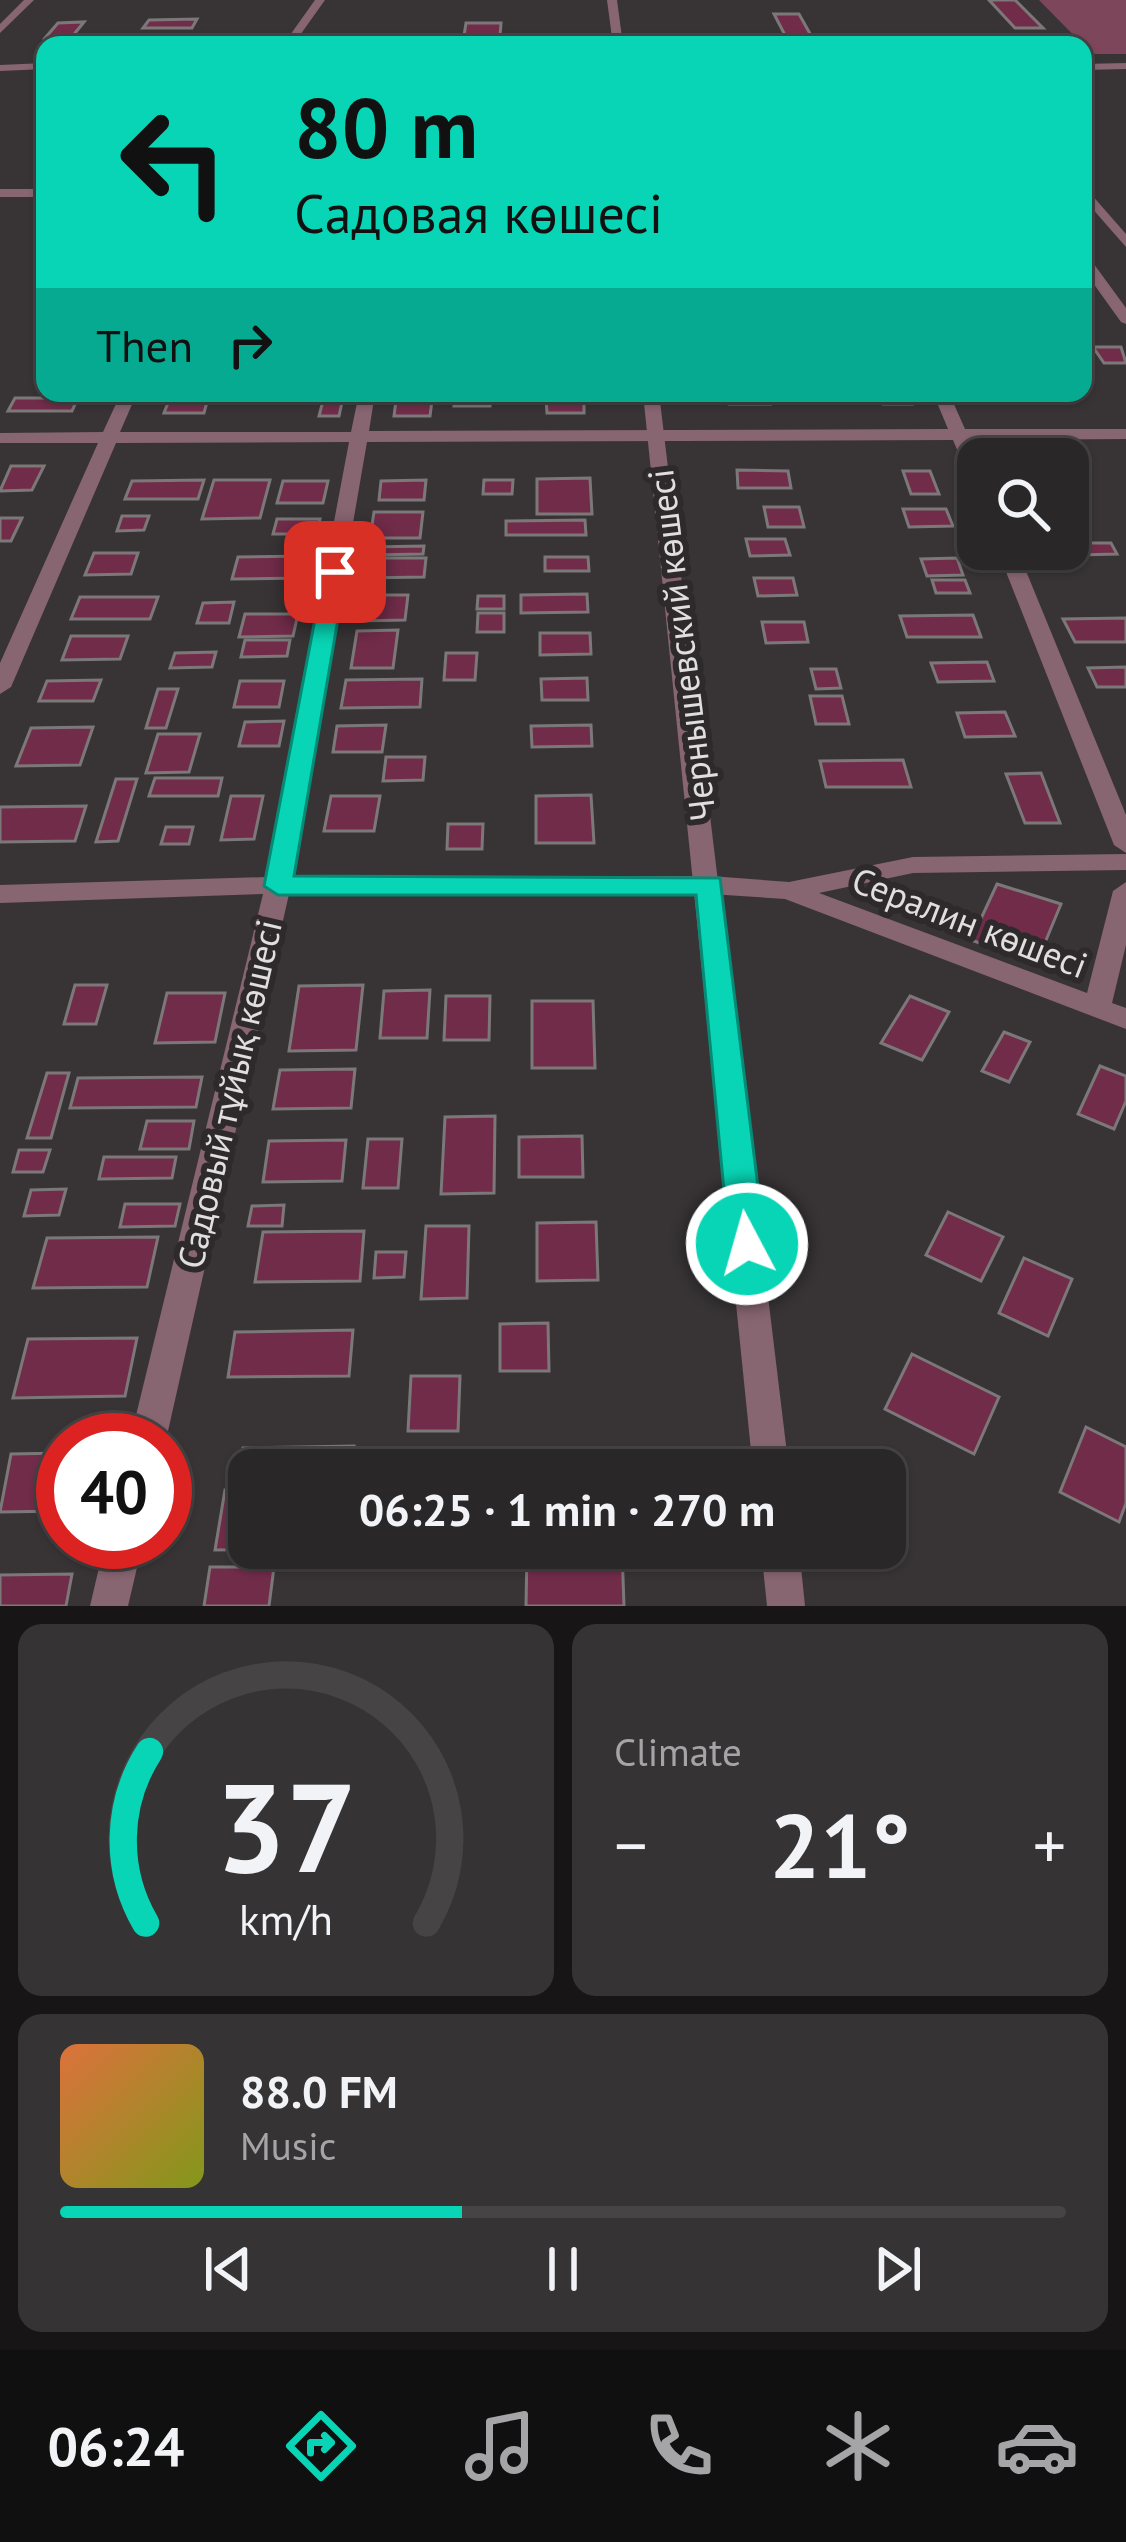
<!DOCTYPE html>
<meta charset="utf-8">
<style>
:root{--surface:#2a2728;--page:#363334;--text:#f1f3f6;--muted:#a5a5a8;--line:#464445;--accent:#08d5b5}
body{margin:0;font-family:"PT Sans",sans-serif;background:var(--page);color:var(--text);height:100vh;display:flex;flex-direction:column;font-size:45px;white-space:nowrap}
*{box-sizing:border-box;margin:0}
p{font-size:39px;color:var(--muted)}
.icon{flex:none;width:66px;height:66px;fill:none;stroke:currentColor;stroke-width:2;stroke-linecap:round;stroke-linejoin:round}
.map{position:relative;height:1606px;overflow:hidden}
.side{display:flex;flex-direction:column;gap:18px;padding:18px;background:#171516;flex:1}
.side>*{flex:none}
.top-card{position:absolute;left:36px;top:36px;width:1056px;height:366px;border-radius:24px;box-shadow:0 3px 9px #0004,0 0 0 3px var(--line);background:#08d5b5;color:#111;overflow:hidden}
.tools{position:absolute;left:957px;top:438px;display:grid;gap:24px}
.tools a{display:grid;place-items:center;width:132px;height:132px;border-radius:24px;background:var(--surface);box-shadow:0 3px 9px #0004,0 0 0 3px var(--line);font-size:60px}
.speed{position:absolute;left:36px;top:1413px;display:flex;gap:24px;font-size:60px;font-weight:700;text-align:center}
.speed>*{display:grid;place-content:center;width:156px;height:156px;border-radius:50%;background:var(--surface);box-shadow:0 3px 9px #0004,0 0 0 3px var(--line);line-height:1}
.speed .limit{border:18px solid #d22;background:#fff;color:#111}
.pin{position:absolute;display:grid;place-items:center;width:102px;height:102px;color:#fff;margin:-51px;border-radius:24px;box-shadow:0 6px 18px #0006}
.me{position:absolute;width:132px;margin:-66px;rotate:354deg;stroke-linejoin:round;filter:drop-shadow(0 0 9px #0008)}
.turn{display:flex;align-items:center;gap:42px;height:252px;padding:0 60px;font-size:54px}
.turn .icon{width:156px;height:156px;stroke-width:2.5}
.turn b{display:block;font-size:84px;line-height:102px}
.then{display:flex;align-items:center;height:114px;padding:0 60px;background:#0003;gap:24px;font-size:45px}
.big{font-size:90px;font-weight:700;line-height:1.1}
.side .tile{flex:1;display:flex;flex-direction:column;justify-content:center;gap:18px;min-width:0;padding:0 42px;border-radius:24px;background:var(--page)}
.side .dial{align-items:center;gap:0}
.dial svg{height:312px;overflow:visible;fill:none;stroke:var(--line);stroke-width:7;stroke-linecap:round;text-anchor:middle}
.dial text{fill:var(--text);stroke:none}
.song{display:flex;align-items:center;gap:36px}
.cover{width:144px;height:144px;border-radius:18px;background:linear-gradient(135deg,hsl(20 70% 55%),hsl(70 70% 35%))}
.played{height:12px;border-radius:6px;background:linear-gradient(90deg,var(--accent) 40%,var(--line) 40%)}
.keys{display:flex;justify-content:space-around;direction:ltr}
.heat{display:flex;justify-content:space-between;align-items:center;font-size:66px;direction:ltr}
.side .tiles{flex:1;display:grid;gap:18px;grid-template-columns:1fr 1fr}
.tile:last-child{grid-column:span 2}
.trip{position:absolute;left:228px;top:1449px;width:678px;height:120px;border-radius:24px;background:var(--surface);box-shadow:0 3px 9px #0004,0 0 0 3px var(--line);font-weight:700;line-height:120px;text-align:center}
.tabs{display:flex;height:192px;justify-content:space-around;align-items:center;background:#111010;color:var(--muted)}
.tabs .icon{width:84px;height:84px}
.tabs .selected{color:var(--accent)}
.tabs b{font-size:54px;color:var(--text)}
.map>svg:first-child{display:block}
.green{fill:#7e465b}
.building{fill:#712c49;stroke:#7c7879;stroke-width:3}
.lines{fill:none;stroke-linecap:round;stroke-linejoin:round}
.minor{fill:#876571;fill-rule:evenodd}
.tertiary{fill:#876571;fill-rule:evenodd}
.route{fill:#08d5b5;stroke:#058a76;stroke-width:3}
.labels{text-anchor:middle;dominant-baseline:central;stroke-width:12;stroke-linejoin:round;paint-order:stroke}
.street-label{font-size:36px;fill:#e0dede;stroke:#2e2a2b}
</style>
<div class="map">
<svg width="1126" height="1606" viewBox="0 0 1126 1606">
<rect width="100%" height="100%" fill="#383435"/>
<!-- green -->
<polygon class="green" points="1039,0 1126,0 1126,54 1092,54"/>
<!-- building -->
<g class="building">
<polygon points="989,0 1015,0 1043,28 1015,28"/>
<polygon points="774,14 799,14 813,39 898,38 903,45 796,45 787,39"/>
<polygon points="197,19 192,28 143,28 149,20"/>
<polygon points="84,22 71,38 45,38 58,23"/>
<polygon points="466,23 501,23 500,36 464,36"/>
<polygon points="1052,37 1060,45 937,45 932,38"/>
<polygon points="1093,347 1121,347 1126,363 1104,363"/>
<polygon points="325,393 344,393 339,416 319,416"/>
<polygon points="397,393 433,393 430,416 394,416"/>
<polygon points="455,393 491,393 490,406 454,406"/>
<polygon points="727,393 767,393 770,404 729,404"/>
<polygon points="879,393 908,393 912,404 883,404"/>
<polygon points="15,398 78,398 72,411 8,411"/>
<polygon points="546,399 584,399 584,413 547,413"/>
<polygon points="207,402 204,413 164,413 168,403"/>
<polygon points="11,466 44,466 32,490 0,491"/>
<polygon points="737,470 788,471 791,488 738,488"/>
<polygon points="903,471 930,471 939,494 911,494"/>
<polygon points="590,478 592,514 537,514 537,479"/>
<polygon points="204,480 198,499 125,499 132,481"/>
<polygon points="214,480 270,480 260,518 202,519"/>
<polygon points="426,480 424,500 379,500 381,481"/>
<polygon points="484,480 513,480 512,494 483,494"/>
<polygon points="283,481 328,481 323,503 277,503"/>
<polygon points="764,507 799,507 804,527 768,527"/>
<polygon points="903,509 946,509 953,526 909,527"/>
<polygon points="374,512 423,512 420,538 370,538"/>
<polygon points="122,516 149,516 144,530 117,531"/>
<polygon points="0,518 22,518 11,541 0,541"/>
<polygon points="277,519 320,519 317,534 273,534"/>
<polygon points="585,520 586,535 506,535 506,521"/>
<polygon points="746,539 785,539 790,555 750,556"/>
<polygon points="1071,543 1111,543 1117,554 1077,555"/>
<polygon points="424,546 423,554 368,555 369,547"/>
<polygon points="94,553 138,553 131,574 85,575"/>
<polygon points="308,556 304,578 232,579 238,557"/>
<polygon points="545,557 588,557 589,571 545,571"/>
<polygon points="366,558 426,558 424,577 362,578"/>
<polygon points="957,558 963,575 927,576 921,559"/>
<polygon points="754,578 793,578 797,595 758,596"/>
<polygon points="932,580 965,580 970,593 936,593"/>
<polygon points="587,594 588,612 521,613 521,595"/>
<polygon points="362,595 408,595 405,620 358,621"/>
<polygon points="478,596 504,596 504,609 477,609"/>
<polygon points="80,597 158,597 150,619 71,619"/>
<polygon points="234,602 229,623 197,623 203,603"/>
<polygon points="478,613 504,613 504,632 477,632"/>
<polygon points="245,614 298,614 293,636 239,637"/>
<polygon points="973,615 981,637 907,637 900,616"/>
<polygon points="1126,618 1126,642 1075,642 1063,619"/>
<polygon points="762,622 804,622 808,642 766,643"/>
<polygon points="398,630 393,668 351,668 357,631"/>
<polygon points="540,633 590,633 591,654 540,655"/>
<polygon points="71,636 128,636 120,659 62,660"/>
<polygon points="245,640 290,640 287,656 241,657"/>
<polygon points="216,652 212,667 170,668 175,653"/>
<polygon points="446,653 477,653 475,680 444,680"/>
<polygon points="987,662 994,681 938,682 931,663"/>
<polygon points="1126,667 1126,687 1097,687 1088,668"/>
<polygon points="811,669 836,669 841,688 816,689"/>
<polygon points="587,678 588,700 542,700 541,679"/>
<polygon points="422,679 420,707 341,708 346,680"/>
<polygon points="101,680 93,701 39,701 47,681"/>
<polygon points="240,681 284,681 279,707 234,707"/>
<polygon points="158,689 178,689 166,728 146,728"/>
<polygon points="810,696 842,696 849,724 816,724"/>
<polygon points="1005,712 1015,736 965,737 957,713"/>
<polygon points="284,721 279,746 239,746 245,722"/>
<polygon points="386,725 382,752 333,752 337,726"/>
<polygon points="591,725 592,746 532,747 531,726"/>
<polygon points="93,727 80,765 16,766 31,728"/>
<polygon points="158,734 200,734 189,772 146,773"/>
<polygon points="386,757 425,757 423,780 383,781"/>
<polygon points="903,760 911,787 826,787 820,761"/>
<polygon points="1041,773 1060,823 1025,823 1006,774"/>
<polygon points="155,778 222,778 218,796 149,796"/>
<polygon points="116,779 137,779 118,841 96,842"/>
<polygon points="591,795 594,843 536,843 536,796"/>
<polygon points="231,796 263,796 254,839 221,840"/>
<polygon points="331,796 380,796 374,831 324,831"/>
<polygon points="86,806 75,841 0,842 0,807"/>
<polygon points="448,824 483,824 482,849 447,849"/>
<polygon points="166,827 193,827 189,844 161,844"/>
<polygon points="997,884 1061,904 1037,962 971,940"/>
<polygon points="75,985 107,985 96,1024 64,1024"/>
<polygon points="363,985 356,1050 289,1051 299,986"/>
<polygon points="430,990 427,1038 380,1038 384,991"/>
<polygon points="167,993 225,993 215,1042 155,1043"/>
<polygon points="446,996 490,996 489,1040 444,1040"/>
<polygon points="910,996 949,1012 922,1060 881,1043"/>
<polygon points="532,1001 593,1001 595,1068 532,1068"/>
<polygon points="1004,1032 1030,1042 1009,1082 982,1071"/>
<polygon points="1100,1066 1126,1076 1126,1101 1114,1129 1078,1114"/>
<polygon points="355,1069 351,1108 273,1109 280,1070"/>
<polygon points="47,1073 69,1073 51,1138 27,1138"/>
<polygon points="202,1077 196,1107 70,1108 78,1078"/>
<polygon points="495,1116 494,1193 441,1194 445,1117"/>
<polygon points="147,1121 194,1121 189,1149 140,1149"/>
<polygon points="582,1136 583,1177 519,1177 519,1137"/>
<polygon points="368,1139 402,1139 398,1188 363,1188"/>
<polygon points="346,1140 342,1181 263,1182 269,1141"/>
<polygon points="19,1150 50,1150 43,1172 13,1172"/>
<polygon points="104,1157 176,1157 172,1178 99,1179"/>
<polygon points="66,1189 59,1215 24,1216 31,1190"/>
<polygon points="125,1204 180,1204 175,1226 120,1227"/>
<polygon points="284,1205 282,1226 248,1226 252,1206"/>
<polygon points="948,1212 1003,1237 981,1281 926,1255"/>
<polygon points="596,1222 598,1280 537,1281 537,1223"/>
<polygon points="426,1226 469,1226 467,1298 421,1299"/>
<polygon points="364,1231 360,1281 255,1282 263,1232"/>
<polygon points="158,1237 147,1287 33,1288 47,1238"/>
<polygon points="376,1252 406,1252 404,1277 374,1278"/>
<polygon points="1024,1258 1072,1279 1048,1336 999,1313"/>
<polygon points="548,1323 549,1371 500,1371 500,1324"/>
<polygon points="353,1330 349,1376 228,1377 235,1332"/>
<polygon points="137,1338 125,1396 13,1398 28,1339"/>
<polygon points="912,1354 999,1397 974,1454 885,1409"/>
<polygon points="411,1376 460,1376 458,1431 408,1431"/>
<polygon points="1086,1427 1126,1447 1126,1503 1119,1522 1060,1492"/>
<polygon points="354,1446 352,1470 249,1470 249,1477 239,1477 243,1448"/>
<polygon points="619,1449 620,1470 527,1470 527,1450"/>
<polygon points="63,1453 63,1511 0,1512 11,1454"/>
<polygon points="249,1489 249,1548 315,1549 215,1550 225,1490"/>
<polygon points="622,1549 624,1606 526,1606 527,1551"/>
<polygon points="210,1567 274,1567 269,1606 204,1606"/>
<polygon points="72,1574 66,1606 0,1606 0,1575"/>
</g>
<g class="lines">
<!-- minor -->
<g class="minor">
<polygon points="24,0 34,0 0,33 0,24"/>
<polygon points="315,0 325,0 293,45 283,45"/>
<polygon points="45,63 45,69 0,71 0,65"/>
<polygon points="1083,185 1126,234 1126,247 1083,198"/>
<polygon points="1083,255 1088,256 1126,308 1126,324 1121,322 1083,269"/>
<polygon points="121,393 137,393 120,432 351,432 359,393 375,393 369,431 948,429 933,393 949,393 965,429 1126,429 1126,439 970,440 979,459 978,483 969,478 953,440 367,442 292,876 710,876 789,882 913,857 1126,854 1126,870 913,873 819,893 1087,993 1113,891 1126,882 1126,945 1112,1003 1126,1008 1126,1029 785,899 710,894 289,894 166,1440 130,1440 263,894 0,903 0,885 267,877 349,442 116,443 11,687 0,694 0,663 98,443 0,443 0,433 103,432"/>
<polygon points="997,549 1017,549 1126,815 1126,853 1114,845"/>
<polygon points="105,1542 143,1542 128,1606 90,1606"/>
</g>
<!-- tertiary -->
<g class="tertiary">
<polygon points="607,0 617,0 623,45 613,45"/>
<polygon points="1126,63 1126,69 1083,70 1083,64"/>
<rect x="0" y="189" width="45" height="8"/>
<polygon points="643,393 659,393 789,1470 753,1470"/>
<polygon points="761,1548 799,1548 805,1606 767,1606"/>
</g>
</g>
<!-- route -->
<polygon class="route" points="335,566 346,572 294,876 720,878 765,1244 760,1255 747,1259 734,1255 729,1244 696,895 278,895 264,886 324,572"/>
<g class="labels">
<!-- street labels -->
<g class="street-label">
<text transform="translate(681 645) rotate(-97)">Чернышевский көшесі</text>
<text transform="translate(970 922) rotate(21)">Сералин көшесі</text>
<text transform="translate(229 1094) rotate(-77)">Садовый тұйық көшесі</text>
</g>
</g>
</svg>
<div class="tools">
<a><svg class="icon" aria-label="search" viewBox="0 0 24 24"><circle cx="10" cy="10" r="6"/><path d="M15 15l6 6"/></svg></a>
</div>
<div class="speed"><div class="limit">40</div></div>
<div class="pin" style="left:335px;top:572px;background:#d93025"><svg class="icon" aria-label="arrive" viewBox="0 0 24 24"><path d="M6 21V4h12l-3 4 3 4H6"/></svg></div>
<svg class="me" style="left:747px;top:1244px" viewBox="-20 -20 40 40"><circle r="17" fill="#08d5b5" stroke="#fff" stroke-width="3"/><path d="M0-11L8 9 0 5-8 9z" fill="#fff"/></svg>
<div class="trip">06:25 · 1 min · 270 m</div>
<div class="top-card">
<div class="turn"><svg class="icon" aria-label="left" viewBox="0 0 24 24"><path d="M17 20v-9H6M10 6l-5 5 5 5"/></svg><div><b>80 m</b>Садовая көшесі</div></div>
<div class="then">Then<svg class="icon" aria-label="right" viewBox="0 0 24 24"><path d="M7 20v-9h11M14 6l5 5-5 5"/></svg></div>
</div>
</div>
<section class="side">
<div class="tiles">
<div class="tile dial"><svg viewBox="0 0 100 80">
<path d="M14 69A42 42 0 1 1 86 69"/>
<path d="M14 69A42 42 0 0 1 15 25" stroke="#08d5b5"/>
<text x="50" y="56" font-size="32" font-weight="700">37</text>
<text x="50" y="72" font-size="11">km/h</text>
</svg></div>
<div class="tile"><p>Climate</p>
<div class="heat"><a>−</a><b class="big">21°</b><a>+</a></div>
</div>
<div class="tile">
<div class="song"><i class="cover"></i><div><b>88.0 FM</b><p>Music</p></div></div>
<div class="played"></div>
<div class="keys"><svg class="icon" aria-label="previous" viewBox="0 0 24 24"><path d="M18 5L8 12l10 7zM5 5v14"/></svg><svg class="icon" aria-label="pause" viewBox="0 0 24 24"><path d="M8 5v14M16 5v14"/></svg><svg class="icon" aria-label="next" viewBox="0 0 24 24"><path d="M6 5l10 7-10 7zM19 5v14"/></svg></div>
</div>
</div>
</section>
<nav class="tabs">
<b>06:24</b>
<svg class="icon selected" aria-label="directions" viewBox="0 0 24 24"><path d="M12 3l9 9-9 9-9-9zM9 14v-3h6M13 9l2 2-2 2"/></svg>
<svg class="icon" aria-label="music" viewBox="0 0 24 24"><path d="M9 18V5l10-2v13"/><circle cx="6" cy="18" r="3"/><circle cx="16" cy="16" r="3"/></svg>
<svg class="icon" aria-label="phone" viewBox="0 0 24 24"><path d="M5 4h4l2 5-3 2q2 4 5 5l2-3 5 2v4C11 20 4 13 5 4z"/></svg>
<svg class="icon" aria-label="climate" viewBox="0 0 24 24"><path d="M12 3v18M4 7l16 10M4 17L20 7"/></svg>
<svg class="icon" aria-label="car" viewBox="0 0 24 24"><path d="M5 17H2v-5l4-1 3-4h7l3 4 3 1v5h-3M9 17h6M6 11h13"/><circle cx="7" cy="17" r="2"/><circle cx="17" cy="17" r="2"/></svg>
</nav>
